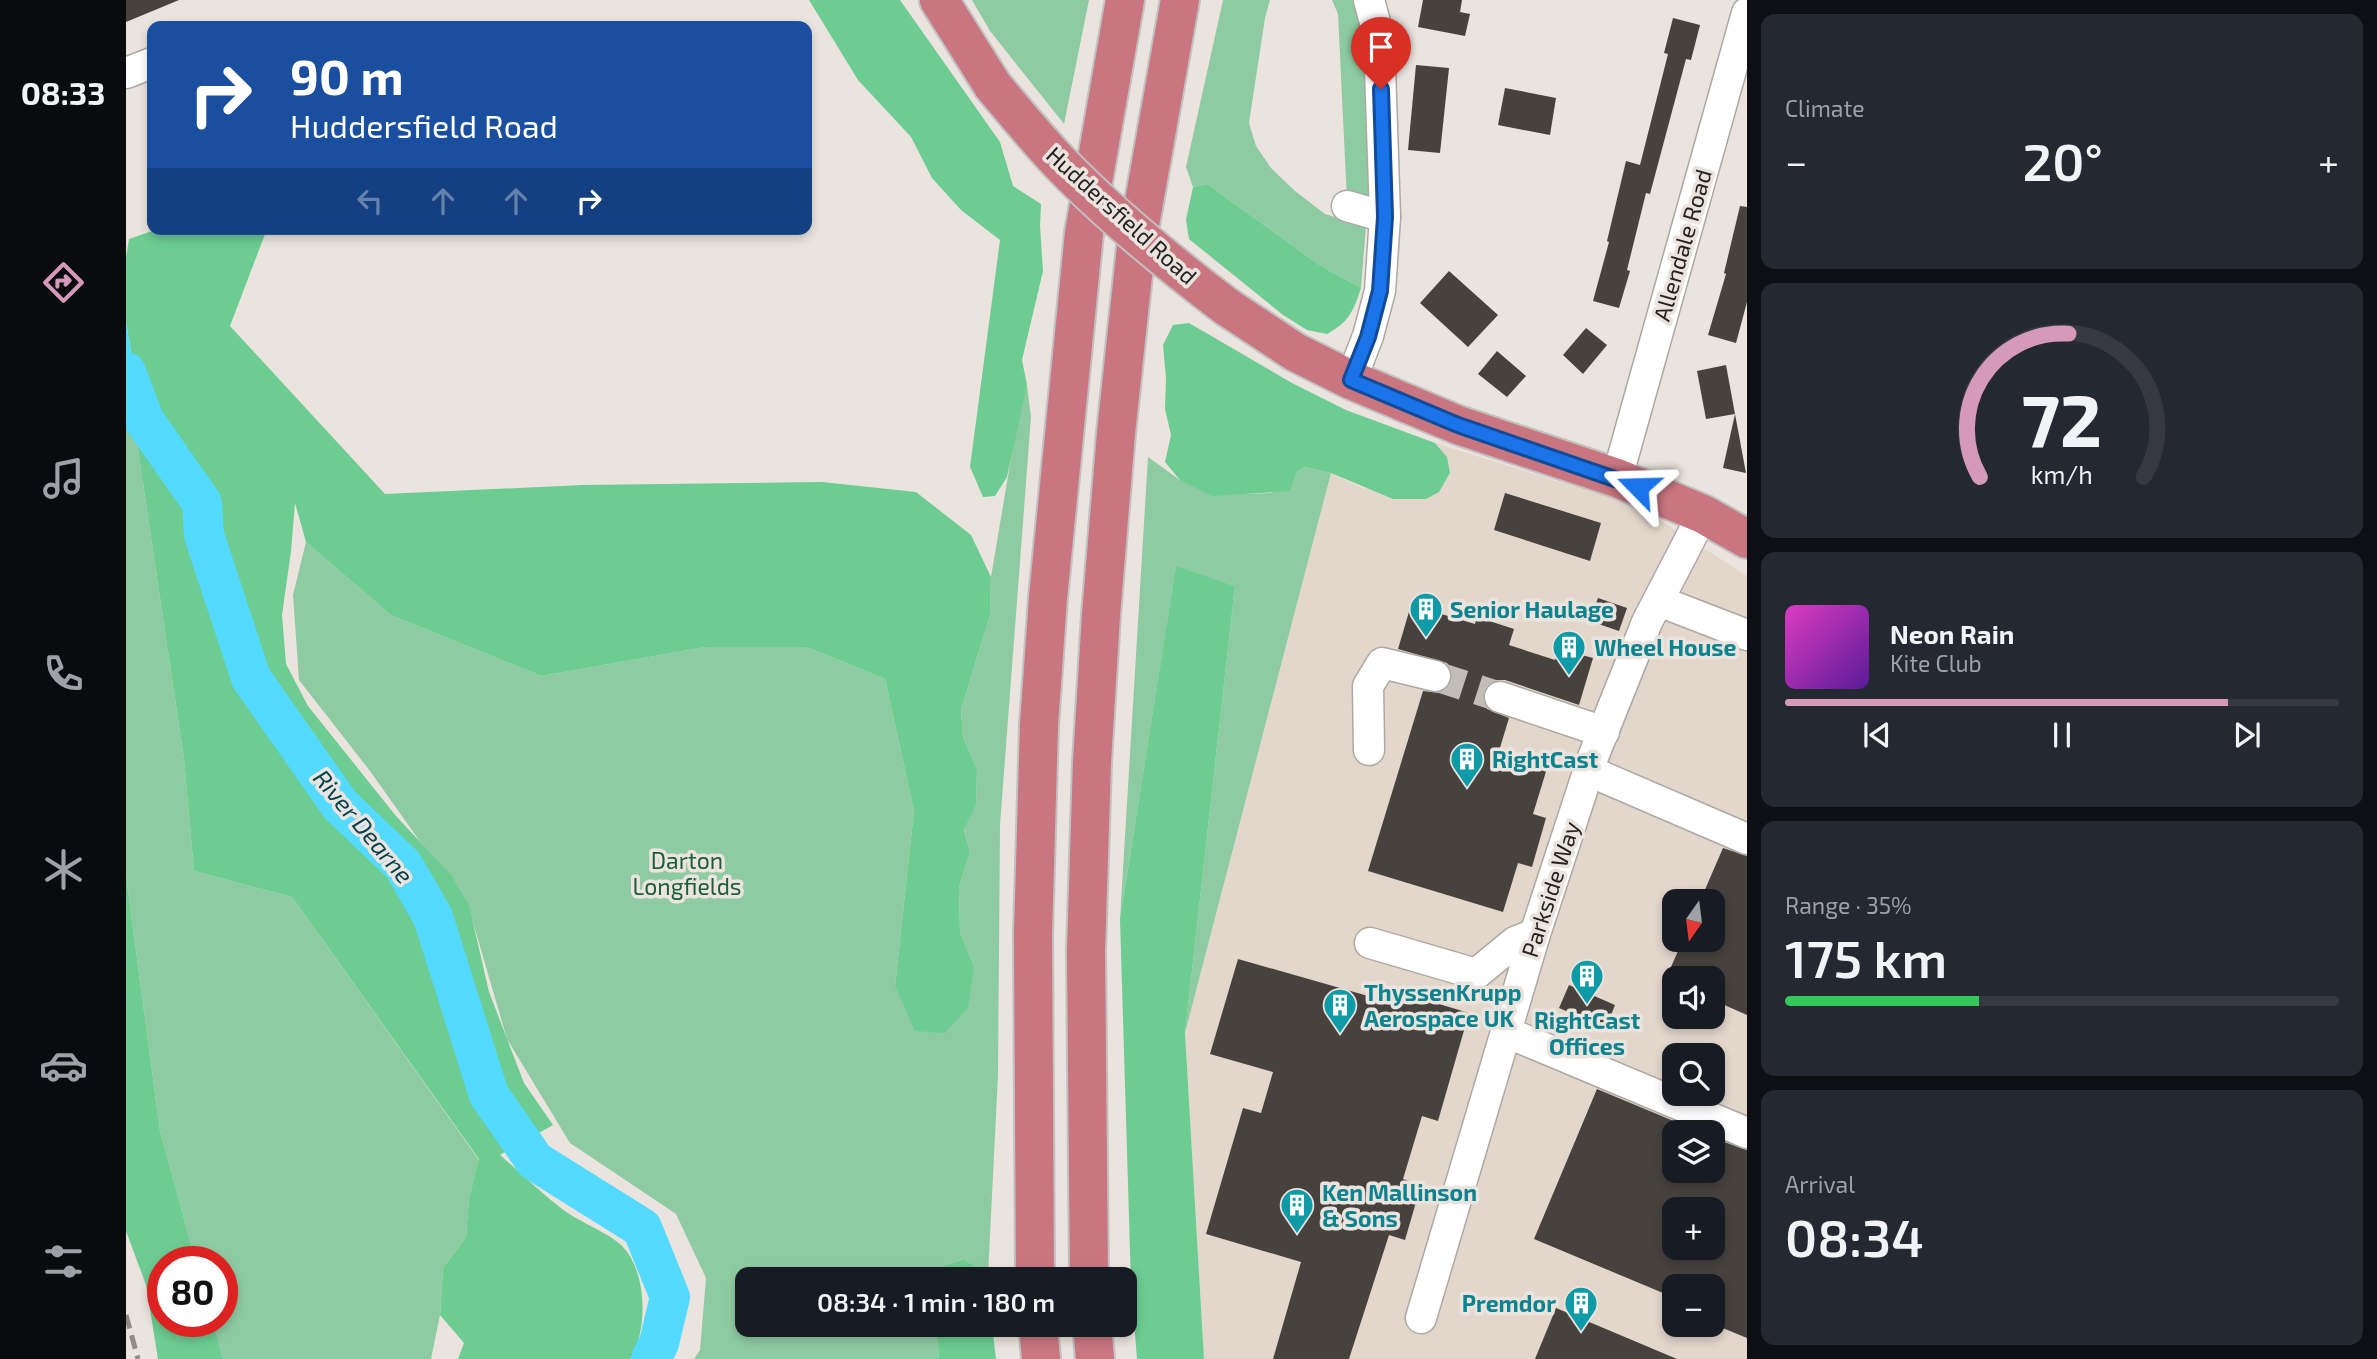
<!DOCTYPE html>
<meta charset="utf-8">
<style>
:root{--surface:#171b24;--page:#242831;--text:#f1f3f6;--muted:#9ea1a6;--line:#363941;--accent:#d599ba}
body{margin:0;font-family:"Exo 2",sans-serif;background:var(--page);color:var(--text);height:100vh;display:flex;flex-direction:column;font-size:26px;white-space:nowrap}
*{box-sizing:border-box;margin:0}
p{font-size:23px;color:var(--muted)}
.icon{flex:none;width:38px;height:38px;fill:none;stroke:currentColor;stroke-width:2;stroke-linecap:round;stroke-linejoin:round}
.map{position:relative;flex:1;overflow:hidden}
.panel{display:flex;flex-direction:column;gap:14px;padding:14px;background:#0d0f14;width:630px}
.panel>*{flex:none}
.hud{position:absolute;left:21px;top:21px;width:665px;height:214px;border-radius:14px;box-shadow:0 4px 10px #0003;background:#1a4fa0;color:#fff;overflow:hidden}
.needle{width:46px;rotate:194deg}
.fabs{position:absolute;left:1536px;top:889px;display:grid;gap:14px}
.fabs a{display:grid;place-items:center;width:63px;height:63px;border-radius:14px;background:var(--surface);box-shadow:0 4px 10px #0003;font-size:35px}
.speed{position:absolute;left:21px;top:1246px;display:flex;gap:14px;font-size:35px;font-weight:700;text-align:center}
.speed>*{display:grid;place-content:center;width:91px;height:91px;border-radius:50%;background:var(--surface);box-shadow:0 4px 10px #0003;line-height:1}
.speed .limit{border:10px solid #d22;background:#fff;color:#111}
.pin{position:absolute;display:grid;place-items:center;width:60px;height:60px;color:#fff;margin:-72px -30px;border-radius:50% 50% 50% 0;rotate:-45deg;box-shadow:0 0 7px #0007}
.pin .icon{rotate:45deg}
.me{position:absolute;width:77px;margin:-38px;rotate:292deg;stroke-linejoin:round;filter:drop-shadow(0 0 5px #0008)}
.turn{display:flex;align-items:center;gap:24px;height:147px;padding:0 28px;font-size:32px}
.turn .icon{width:91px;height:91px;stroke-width:2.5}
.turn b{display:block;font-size:49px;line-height:60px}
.lanes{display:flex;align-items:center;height:66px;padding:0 28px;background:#0003;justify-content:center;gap:35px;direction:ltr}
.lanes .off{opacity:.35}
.big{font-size:52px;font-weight:600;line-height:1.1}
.panel .widget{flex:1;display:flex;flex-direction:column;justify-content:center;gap:10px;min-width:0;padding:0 24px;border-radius:14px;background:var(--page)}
.panel .dial{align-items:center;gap:0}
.dial svg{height:182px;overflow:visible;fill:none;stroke:var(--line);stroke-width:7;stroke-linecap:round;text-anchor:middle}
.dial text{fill:var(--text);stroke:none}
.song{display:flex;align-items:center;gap:21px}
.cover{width:84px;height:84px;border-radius:10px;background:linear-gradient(135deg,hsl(310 70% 55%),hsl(270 70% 35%))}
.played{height:7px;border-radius:4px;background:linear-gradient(90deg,var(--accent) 80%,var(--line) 80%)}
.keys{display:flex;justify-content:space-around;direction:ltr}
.heat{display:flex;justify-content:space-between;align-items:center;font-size:38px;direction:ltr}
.charge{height:10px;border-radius:5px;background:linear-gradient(90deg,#34c759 35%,var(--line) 0)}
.trip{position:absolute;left:609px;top:1267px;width:402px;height:70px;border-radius:14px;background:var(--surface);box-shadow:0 4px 10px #0003;font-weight:600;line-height:70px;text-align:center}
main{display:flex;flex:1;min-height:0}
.dock{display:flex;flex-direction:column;width:126px;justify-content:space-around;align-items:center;background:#090b0e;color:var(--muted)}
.dock .icon{width:49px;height:49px}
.dock .current{color:var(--accent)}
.dock b{font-size:32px;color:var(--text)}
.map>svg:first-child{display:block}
.built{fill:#e3d7cc;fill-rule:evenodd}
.green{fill:#8ecba3}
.forest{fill:#6dcc92}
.water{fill:#53dafe}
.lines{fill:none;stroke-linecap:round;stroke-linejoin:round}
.river{stroke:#53dafe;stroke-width:40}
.building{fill:#47423d;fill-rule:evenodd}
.minor-tunnel{stroke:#c3bdb8;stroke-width:30;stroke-dasharray:30 15;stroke-linecap:butt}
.minor-casing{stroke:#aea8a2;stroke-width:33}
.highway-casing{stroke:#c2c1c1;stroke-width:42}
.minor{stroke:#fff;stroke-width:30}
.highway{stroke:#c97680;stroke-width:38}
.rail{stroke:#918c88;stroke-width:5;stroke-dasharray:14 7;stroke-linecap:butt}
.highway-bridge-casing{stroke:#c2c1c1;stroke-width:42;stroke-linecap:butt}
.highway-bridge{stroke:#c97680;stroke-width:38}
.route-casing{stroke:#114b97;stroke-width:18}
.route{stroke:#1a73e8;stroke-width:12}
.labels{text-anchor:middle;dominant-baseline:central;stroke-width:7;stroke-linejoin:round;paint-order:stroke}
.street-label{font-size:23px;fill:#252220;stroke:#ebe4de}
.culture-label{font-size:23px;font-weight:bold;fill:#0d838f;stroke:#ebe4de;text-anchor:start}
.park-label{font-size:23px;fill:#195f39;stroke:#ebe4de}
.water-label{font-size:24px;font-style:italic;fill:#01404f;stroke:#ebe4de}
</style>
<main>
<nav class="dock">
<b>08:33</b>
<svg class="icon current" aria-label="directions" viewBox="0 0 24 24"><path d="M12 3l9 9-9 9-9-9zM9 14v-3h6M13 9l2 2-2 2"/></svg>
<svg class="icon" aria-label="music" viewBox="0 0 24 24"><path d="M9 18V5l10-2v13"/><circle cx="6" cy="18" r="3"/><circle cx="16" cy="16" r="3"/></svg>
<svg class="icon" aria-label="phone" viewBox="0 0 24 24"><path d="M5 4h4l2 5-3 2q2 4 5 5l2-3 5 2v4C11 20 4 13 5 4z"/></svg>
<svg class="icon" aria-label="climate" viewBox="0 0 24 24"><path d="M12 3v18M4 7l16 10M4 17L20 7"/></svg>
<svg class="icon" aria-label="car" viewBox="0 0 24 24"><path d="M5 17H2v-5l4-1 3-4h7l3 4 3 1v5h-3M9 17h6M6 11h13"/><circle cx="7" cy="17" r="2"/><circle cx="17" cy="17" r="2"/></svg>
<svg class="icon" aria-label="filters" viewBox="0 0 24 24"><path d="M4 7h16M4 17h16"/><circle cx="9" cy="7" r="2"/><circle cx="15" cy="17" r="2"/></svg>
</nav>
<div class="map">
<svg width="1621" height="1359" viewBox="0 0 1621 1359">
<rect width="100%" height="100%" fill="#ebe4de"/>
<!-- built -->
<path class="built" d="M1309,443L1514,507L1621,576V1359H1078L1059,1033L1205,473L1238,489L1321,457ZM1549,901H1587V940H1549ZM1549,978H1587V1017H1549ZM1549,1055H1587V1094H1549ZM1549,1132H1587V1171H1549ZM1549,1209H1587V1248H1549ZM1549,1286H1587V1325H1549Z"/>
<!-- green -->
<g class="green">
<polygon points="846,0 963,0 938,124 864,31"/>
<polygon points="1097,0 1144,0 1139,18 1123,123 1130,146 1145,168 1169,191 1199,214 1222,221 1212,14 1206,0 1227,0 1239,42 1244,178 1235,288 1195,266 1081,184 1067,187 1060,167"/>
<polygon points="901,385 905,417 874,825 872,1075 862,1276 838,1259 813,1268 813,1279 621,1279 621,1325 810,1325 813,1359 568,1359 574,1350 580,1278 550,1214 444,1143 381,1039 344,912 244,771 173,680 167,595 180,542 265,615 415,676 580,647 681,647 759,679 788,811 769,986 848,966 834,932 833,887 844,852 838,828 850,806 851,769 837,737 835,710 864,615 865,577 891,423"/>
<polygon points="0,421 11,443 58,759 68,871 166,897 353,1160 343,1198 340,1237 317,1268 314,1315 305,1359 97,1359 87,1321 96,1321 96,1262 70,1262 34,1131 0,876"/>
<polygon points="1022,457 1054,480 1119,494 1145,493 1178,467 1205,473 1059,1033 1109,586 1050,567 994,919"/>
</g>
<!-- forest -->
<g class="forest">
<polygon points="683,0 774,0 874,142 887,186 915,204 914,226 917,271 896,360 901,385 881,477 869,496 857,497 844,467 874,240 835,210 806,178 785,137 732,80"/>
<path d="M1081,184L1195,266L1235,288C1227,312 1223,322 1201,334L1181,330L1157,315L1063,239L1060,220L1067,187Z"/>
<path d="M32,229H141L104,326L259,494L457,485L696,482L790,492L845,535L865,577L864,615L835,710L837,737L851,769L850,806L838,829L844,852L833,887L834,932L848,966L842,1008L819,1033L789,1031L769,986L788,811L759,679L681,647H580L415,676L265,615L180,542L169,503L165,551L156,615L160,664L182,706L270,816L325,875L343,905L363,992L398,1083L427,1125L374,1155C396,1174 416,1194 439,1211C454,1222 482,1233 494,1244C521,1268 523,1330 504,1359H332L338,1343L314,1315L317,1268L340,1237L343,1198L353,1159L166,897L68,871L58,759L11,443L57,494L67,481L46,452L32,423L21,393L9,373L0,323V257L3,239Z"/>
<polygon points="1063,323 1166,383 1220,410 1309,443 1321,457 1324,473 1313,492 1300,499 1267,499 1205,473 1178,467 1170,473 1164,491 1086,496 1054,480 1039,462 1045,435 1039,409 1040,378 1037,345 1047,325"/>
<polygon points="1050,566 1109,586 1059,1033 1078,1359 1011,1359 1005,1284 994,919"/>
<polygon points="0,876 34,1131 70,1262 37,1262 37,1321 87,1321 97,1359 32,1359 20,1285 0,1231"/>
<polygon points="838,1259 862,1276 862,1279 813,1279 813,1268"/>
<polygon points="810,1325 866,1325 870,1359 813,1359"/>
</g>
<!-- water -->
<polygon class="water" points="0,323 9,373 21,393 32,423 46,452 67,481 57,494 11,443 0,421"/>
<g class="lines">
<!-- river -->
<polyline class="river" points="0,372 18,420 76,503 78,535 125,678 214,805 277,865 307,917 363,1095 409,1161 516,1228 544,1297 533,1343 525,1359"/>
</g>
<!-- building -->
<g class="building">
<polygon points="0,0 53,0 0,22"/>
<polygon points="1297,0 1336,0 1334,12 1344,14 1339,36 1292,27"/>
<polygon points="1547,18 1574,25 1565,60 1560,59 1524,194 1520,193 1501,270 1504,271 1493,308 1467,301 1483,242 1481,241 1500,161 1514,165 1542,54 1538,53"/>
<polygon points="1290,65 1323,68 1314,153 1282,150"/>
<polygon points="1379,88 1430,98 1424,135 1372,125"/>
<polygon points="1614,206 1621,207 1621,302 1610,343 1582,335 1600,274 1598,273"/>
<polygon points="1323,271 1372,315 1342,347 1294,303"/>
<polygon points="1460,328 1481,345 1457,374 1437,355"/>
<polygon points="1371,351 1400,376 1381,397 1352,374"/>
<polygon points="1600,365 1609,414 1580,419 1571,371"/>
<polygon points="1609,414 1620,473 1597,468"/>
<polygon points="1379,493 1475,523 1464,561 1368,530"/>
<polygon points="1472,598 1501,608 1493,631 1464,621"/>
<polygon points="1285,605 1349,624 1351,617 1388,629 1383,645 1429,660 1433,649 1467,658 1453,705 1379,680 1370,680 1363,683 1358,691 1357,700 1361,709 1383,718 1373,751 1422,765 1407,814 1420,818 1406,867 1392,863 1377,912 1242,871 1297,691 1315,693 1322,688 1326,679 1326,670 1321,663 1272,649"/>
<polygon points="1597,848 1621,856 1621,1015 1587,1000 1587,978 1540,978 1557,940 1587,940 1587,901 1574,901"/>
<polygon points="1112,959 1270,1004 1273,992 1343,1013 1312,1121 1296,1116 1277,1179 1295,1185 1279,1240 1263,1235 1223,1359 1147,1359 1175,1262 1080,1234 1117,1108 1135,1113 1147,1072 1084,1054"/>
<polygon points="1443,985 1489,1005 1480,1028 1433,1008"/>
<path d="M1471,1089L1574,1132H1549V1171H1587V1138L1621,1150V1338L1587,1324V1286H1549V1298L1408,1239ZM1549,1209H1587V1248H1549Z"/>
<polygon points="1430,1308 1551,1359 1409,1359"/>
</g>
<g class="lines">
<!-- minor-tunnel -->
<polyline class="minor-tunnel" points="1309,676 1374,697"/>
<defs>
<g id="minor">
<polyline points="0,73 26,63"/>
<polyline points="1221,206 1259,217"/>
<polyline points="1225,380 1242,336 1254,291 1259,217 1253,37 1243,0"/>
<polyline points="1491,478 1621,13"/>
<polyline points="1533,601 1621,635"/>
<polyline points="1374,697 1478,732"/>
<polyline points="1243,750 1242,686 1256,663 1309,676"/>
<polyline points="1463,771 1621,839"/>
<polyline points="1244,943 1350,974 1389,942 1409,934"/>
<polyline points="1380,1032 1621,1133"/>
<polyline points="1295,1318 1409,934 1467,757 1521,622 1577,514"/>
</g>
<g id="highway">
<polyline points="813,0 867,86"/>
<polyline points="1101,307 1169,352 1225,380 1332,425 1491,478 1577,514 1621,539"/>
<polyline points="909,1279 907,934 913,725 922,598 958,233 999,0"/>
<polyline points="963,1279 960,951 966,762 975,615 990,433 1010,247 1054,0"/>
<polyline points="912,1325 915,1359"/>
<polyline points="966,1325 969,1359"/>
</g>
</defs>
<!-- minor casing -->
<use href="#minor" class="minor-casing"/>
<!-- highway casing -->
<use href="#highway" class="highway-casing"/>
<!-- minor -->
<use href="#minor" class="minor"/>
<!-- highway -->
<use href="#highway" class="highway"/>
<!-- rail -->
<polyline class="rail" points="0,1315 12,1359"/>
<defs>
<path id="highway-bridge" d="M867,86C889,112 911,139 934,163C985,216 1043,263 1101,307"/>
</defs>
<!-- highway-bridge casing -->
<use href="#highway-bridge" class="highway-bridge-casing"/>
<!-- highway-bridge -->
<use href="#highway-bridge" class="highway-bridge"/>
</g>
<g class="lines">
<defs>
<polyline id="route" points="1255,89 1259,217 1254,291 1242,337 1225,380 1332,425 1512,487"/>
</defs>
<!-- route casing -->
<use href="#route" class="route-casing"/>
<!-- route -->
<use href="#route" class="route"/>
</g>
<!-- icons -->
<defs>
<symbol id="building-pin" viewBox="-11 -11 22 30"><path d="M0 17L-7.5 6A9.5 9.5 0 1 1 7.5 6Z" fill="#0f9aa8" stroke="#ebe4de"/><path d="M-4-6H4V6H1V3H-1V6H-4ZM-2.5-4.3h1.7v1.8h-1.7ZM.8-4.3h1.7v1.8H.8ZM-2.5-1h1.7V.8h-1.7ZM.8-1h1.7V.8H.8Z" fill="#fff"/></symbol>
</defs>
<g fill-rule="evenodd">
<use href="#building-pin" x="1281" y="590" width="38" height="52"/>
<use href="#building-pin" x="1424" y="628" width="38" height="52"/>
<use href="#building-pin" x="1322" y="740" width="38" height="52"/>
<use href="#building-pin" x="1442" y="957" width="38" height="52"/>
<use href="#building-pin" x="1195" y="986" width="38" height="52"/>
<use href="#building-pin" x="1152" y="1186" width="38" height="52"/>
<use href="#building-pin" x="1436" y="1284" width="38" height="52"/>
</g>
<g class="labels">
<!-- street labels -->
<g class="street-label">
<text transform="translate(996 215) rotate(42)">Huddersfield Road</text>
<text transform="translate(1556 245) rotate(-74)">Allendale Road</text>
<text transform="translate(1424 889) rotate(-72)">Parkside Way</text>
</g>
<!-- culture labels -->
<g class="culture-label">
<text x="1324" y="609">Senior Haulage</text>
<text x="1468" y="647">Wheel House</text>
<text x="1366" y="759">RightCast</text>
<text x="1238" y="992">ThyssenKrupp<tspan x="1238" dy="26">Aerospace UK</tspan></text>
<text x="1461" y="1020" text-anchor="middle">RightCast<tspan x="1461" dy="26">Offices</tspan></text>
<text x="1196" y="1192">Ken Mallinson<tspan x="1196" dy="26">&amp; Sons</tspan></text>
<text x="1430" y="1303" text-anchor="end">Premdor</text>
</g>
<!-- park labels -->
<g class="park-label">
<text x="561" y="860">Darton<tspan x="561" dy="26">Longfields</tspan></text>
</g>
<!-- water labels -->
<g class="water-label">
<text transform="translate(238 826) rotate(50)">River Dearne</text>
</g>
</g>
</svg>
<div class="fabs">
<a><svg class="needle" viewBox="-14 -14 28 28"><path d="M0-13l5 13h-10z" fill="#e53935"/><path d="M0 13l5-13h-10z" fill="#9ea1a6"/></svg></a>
<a><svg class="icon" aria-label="sound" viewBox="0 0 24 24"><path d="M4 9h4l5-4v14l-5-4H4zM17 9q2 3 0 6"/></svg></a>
<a><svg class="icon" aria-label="search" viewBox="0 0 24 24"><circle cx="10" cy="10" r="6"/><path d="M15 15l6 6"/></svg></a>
<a><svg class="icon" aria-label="layers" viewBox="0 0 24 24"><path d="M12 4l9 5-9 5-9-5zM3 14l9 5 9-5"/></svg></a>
<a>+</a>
<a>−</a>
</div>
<div class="speed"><div class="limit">80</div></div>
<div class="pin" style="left:1255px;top:89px;background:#d93025"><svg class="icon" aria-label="arrive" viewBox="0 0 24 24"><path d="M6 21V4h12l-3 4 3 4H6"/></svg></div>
<svg class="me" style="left:1512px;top:487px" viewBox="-20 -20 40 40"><path d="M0-17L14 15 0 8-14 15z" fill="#1a73e8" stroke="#fff" stroke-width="4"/></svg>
<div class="trip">08:34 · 1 min · 180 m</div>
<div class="hud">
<div class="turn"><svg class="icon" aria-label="right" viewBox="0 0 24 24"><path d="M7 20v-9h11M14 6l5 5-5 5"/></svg><div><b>90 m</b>Huddersfield Road</div></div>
<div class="lanes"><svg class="icon off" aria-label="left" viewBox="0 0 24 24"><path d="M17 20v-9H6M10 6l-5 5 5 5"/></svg><svg class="icon off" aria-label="ahead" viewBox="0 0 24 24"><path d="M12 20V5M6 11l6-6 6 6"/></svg><svg class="icon off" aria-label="ahead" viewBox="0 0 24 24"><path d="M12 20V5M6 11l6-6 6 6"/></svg><svg class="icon" aria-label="right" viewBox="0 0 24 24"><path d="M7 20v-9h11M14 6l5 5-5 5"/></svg></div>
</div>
</div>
<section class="panel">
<div class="widget"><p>Climate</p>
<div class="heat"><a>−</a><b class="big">20°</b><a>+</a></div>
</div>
<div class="widget dial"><svg viewBox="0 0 100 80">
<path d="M14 69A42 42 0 1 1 86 69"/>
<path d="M14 69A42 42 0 0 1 53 6" stroke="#d599ba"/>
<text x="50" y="56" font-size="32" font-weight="700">72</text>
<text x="50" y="72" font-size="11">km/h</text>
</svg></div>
<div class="widget">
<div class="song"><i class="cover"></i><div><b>Neon Rain</b><p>Kite Club</p></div></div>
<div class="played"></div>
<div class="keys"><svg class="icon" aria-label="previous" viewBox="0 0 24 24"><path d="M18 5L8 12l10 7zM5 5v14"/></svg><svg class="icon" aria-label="pause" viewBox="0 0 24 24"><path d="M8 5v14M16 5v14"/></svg><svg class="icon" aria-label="next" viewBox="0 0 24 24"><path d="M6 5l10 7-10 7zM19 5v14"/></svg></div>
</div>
<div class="widget"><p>Range · 35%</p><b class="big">175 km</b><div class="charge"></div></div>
<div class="widget"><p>Arrival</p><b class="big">08:34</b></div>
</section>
</main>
